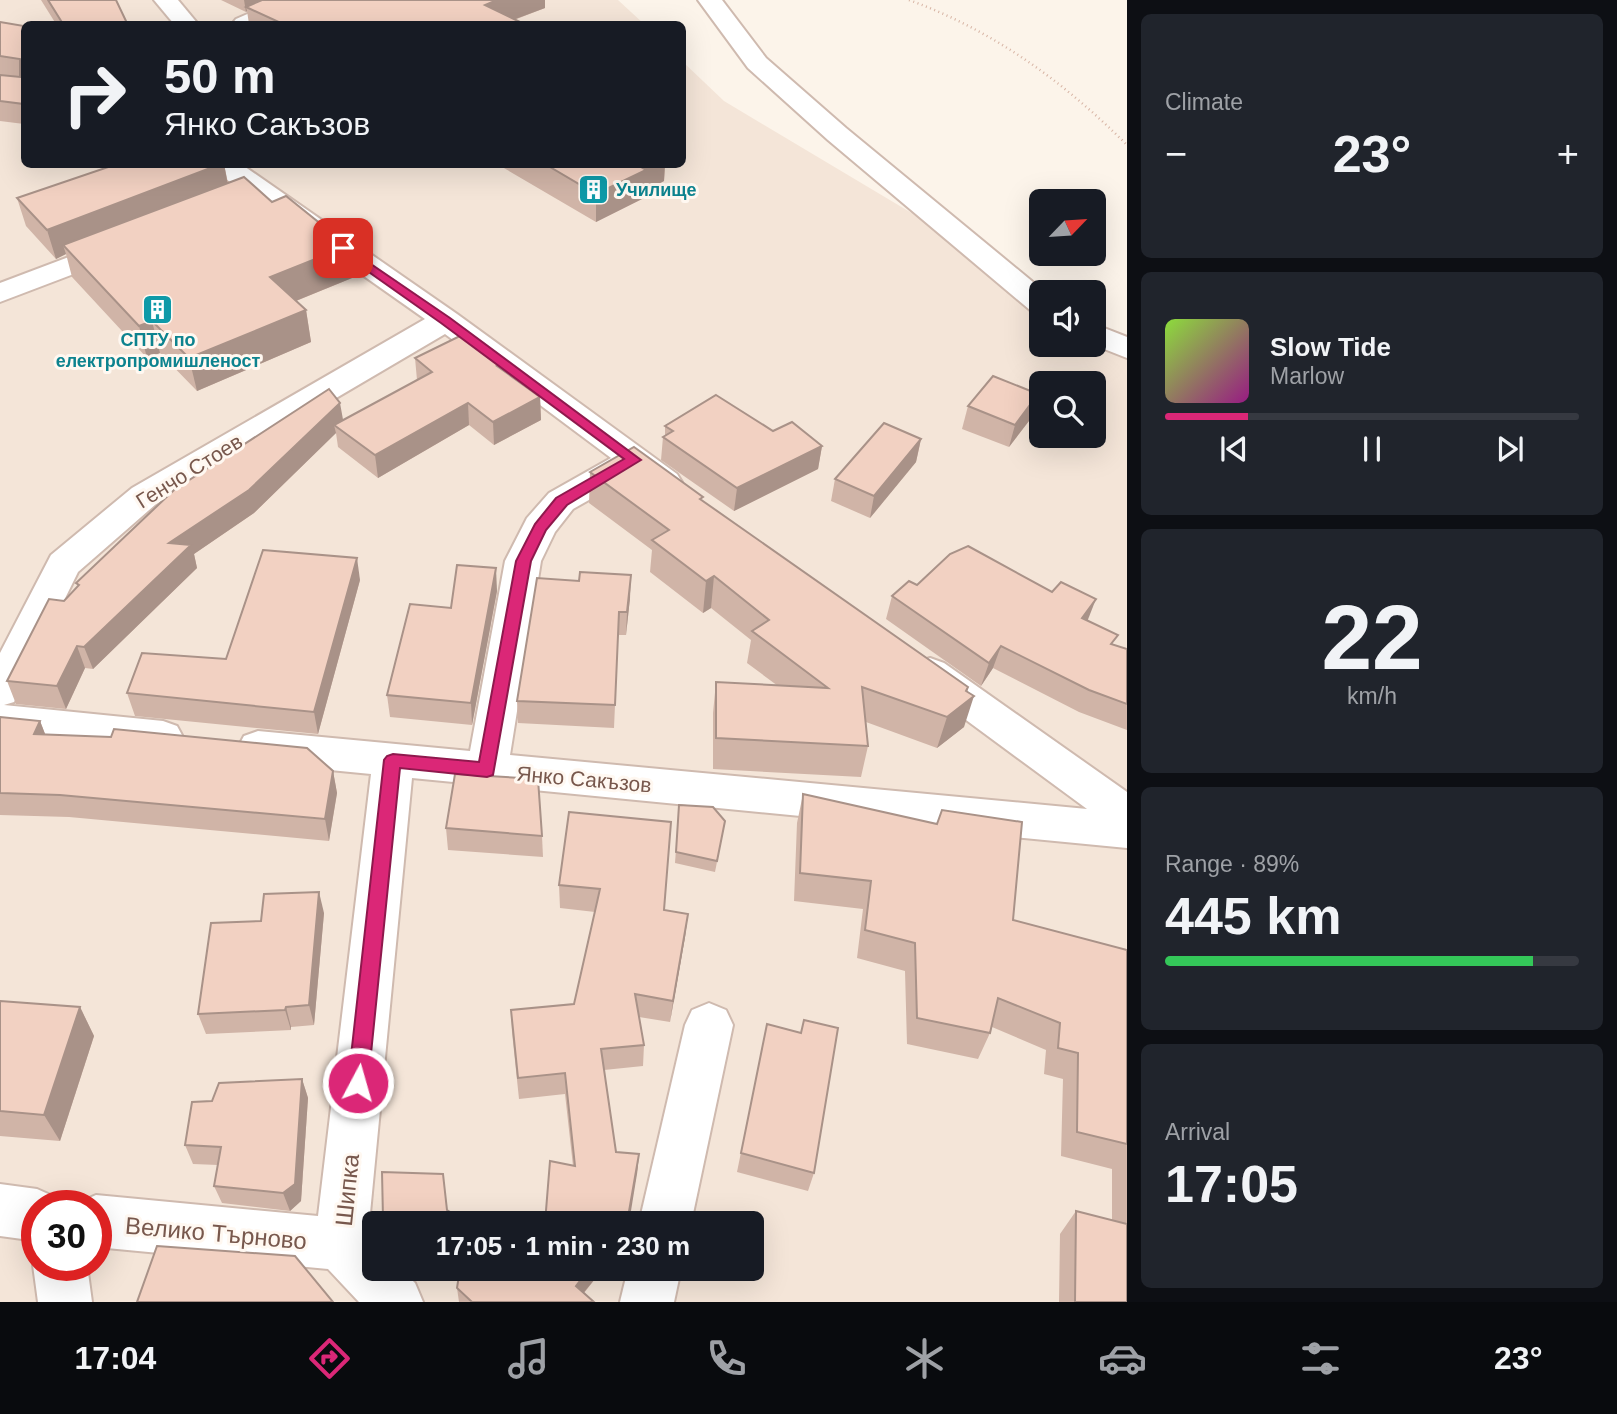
<!DOCTYPE html>
<meta charset="utf-8">
<style>
:root{--surface:#171b24;--page:#20242c;--text:#f1f3f6;--muted:#9ea1a6;--line:#363941;--accent:#db2777}
body{margin:0;font-family:Arial,sans-serif;background:var(--page);color:var(--text);height:100vh;display:flex;flex-direction:column;font-size:26px;white-space:nowrap}
*{box-sizing:border-box;margin:0}
p{font-size:23px;color:var(--muted)}
.icon{flex:none;width:38px;height:38px;fill:none;stroke:currentColor;stroke-width:2;stroke-linecap:round;stroke-linejoin:round}
.map{position:relative;flex:1;overflow:hidden}
.side{display:flex;flex-direction:column;gap:14px;padding:14px;background:#0d0f14;width:490px}
.side>*{flex:none}
.top-card{position:absolute;left:21px;top:21px;width:665px;height:147px;border-radius:10px;box-shadow:0 7px 28px #0002;background:#171b24;color:var(--text);overflow:hidden}
.needle{width:46px;rotate:65deg}
.controls{position:absolute;left:1029px;top:189px;display:grid;gap:14px}
.controls a{display:grid;place-items:center;width:77px;height:77px;border-radius:10px;background:var(--surface);box-shadow:0 7px 28px #0002;font-size:35px}
.speed{position:absolute;left:21px;top:1190px;display:flex;gap:14px;font-size:35px;font-weight:700;text-align:center}
.speed>*{display:grid;place-content:center;width:91px;height:91px;border-radius:50%;background:var(--surface);box-shadow:0 7px 28px #0002;line-height:1}
.speed .limit{border:10px solid #d22;background:#fff;color:#111}
.pin{position:absolute;display:grid;place-items:center;width:60px;height:60px;color:#fff;margin:-30px;border-radius:14px;box-shadow:0 4px 10px #0006}
.me{position:absolute;width:77px;margin:-38px;rotate:6deg;stroke-linejoin:round;filter:drop-shadow(0 0 5px #0008)}
.turn{display:flex;align-items:center;gap:24px;height:147px;padding:0 28px;font-size:32px}
.turn .icon{width:91px;height:91px;stroke-width:2.5}
.turn b{display:block;font-size:49px;line-height:60px}
.big{font-size:52px;font-weight:700;line-height:1.1}
.side .widget{flex:1;display:flex;flex-direction:column;justify-content:center;gap:10px;min-width:0;padding:0 24px;border-radius:10px;background:var(--page)}
.side .dial{align-items:center;gap:0}
.dial b{font-size:91px;line-height:1}
.song{display:flex;align-items:center;gap:21px}
.cover{width:84px;height:84px;border-radius:10px;background:linear-gradient(135deg,hsl(90 70% 55%),hsl(310 70% 35%))}
.played{height:7px;border-radius:4px;background:linear-gradient(90deg,var(--accent) 20%,var(--line) 20%)}
.keys{display:flex;justify-content:space-around;direction:ltr}
.heat{display:flex;justify-content:space-between;align-items:center;font-size:38px;direction:ltr}
.charge{height:10px;border-radius:5px;background:linear-gradient(90deg,#34c759 89%,var(--line) 0)}
.trip{position:absolute;left:362px;top:1211px;width:402px;height:70px;border-radius:10px;background:var(--surface);box-shadow:0 7px 28px #0002;font-weight:700;line-height:70px;text-align:center}
.tab-bar{display:flex;height:112px;justify-content:space-around;align-items:center;background:#090b0e;color:var(--muted)}
.tab-bar .icon{width:49px;height:49px}
.tab-bar .on{color:var(--accent)}
.tab-bar b{font-size:32px;color:var(--text)}
main{display:flex;flex:1;min-height:0}
.map>svg:first-child{display:block}
.residential{fill:#f4e5d8;fill-rule:evenodd}
.lines{fill:none;stroke-linecap:round;stroke-linejoin:round}
.minor-casing{stroke:#cfbaaf;stroke-width:4}
.path{stroke:#d7b4a4;stroke-width:2.5;stroke-dasharray:1 3.5;stroke-linecap:butt}
.minor{fill:#fff;fill-rule:evenodd}
.wall{fill:#d0b4a7}
.shaded-wall{fill:#a99288}
.building{fill:#f2d1c2;stroke:#a99288;stroke-width:2}
.route{fill:#db2777;stroke:#8e194d;stroke-width:2}
.labels{text-anchor:middle;dominant-baseline:central;stroke-width:6;stroke-linejoin:round;paint-order:stroke}
.far-culture-label{font-size:18px;font-weight:bold;fill:#0d838f;stroke:#fff8f1;text-anchor:start}
.street-label{font-size:21px;fill:#78584d;stroke:#fff8f1}
.near-street-label{font-size:24px;fill:#78584d;stroke:#fff8f1}
</style>
<main>
<div class="map">
<svg width="1127" height="1302" viewBox="0 0 1127 1302">
<rect width="100%" height="100%" fill="#fcf4ea"/>
<!-- residential -->
<path class="residential" d="M0,0H618L644,24H24V164H682L683,62L724,101L1044,292H1041V345H1094V322L1127,341V1302H0ZM1041,383H1094V436H1041ZM37,1206H96V1265H37ZM374,1223H752V1269H374Z"/>
<g class="lines">
<defs>
<g id="minor">
<polygon points="154,0 178,0 198,24 174,24"/>
<polygon points="280,0 311,0 307,5 263,24 232,24 236,19"/>
<polygon points="698,0 722,0 766,58 846,128 1045,292 1041,292 1041,313 1030,310 828,140 748,68"/>
<path d="M210,164H241L457,314L677,474L682,482L677,490C658,496 648,487 633,475L573,509L555,532L541,561L510,755L1087,809L916,683L910,673L916,663L930,658L944,663L1127,792V848L412,778L368,1234L374,1241V1269H401L415,1283L423,1302H359L328,1269L96,1247V1206H76L78,1203L96,1195L318,1216L371,774L258,763L244,758L238,747L244,736L258,731L470,751L505,561L527,518L549,493L611,458L445,334L156,504L78,572L14,702L4,705L163,721L177,726L183,737L177,748L163,753L0,736V653L51,555L132,488L425,319L213,170Z"/>
<polygon points="119,238 129,241 133,247 129,253 0,302 0,283"/>
<polygon points="1094,324 1127,337 1127,358 1094,345"/>
<polygon points="709,1003 726,1010 733,1025 691,1223 639,1223 685,1025 692,1010"/>
<polygon points="0,1184 37,1189 55,1197 59,1206 37,1206 37,1241 0,1236"/>
<polygon points="37,1257 37,1265 87,1265 92,1302 38,1302 33,1265"/>
<polygon points="628,1269 681,1269 674,1302 620,1302"/>
</g>
</defs>
<!-- minor casing -->
<use href="#minor" class="minor-casing"/>
<!-- path -->
<path class="path" d="M909,0C994,31 1063,81 1127,145"/>
<!-- minor -->
<use href="#minor" class="minor"/>
</g>
<!-- wall -->
<g class="wall">
<polygon points="41,0 116,0 126,24 56,24"/>
<polygon points="221,0 545,0 545,8 514,20 524,24 249,24 247,11 246,12"/>
<polygon points="0,22 24,26 24,124 0,121"/>
<polygon points="113,164 224,164 228,183 352,278 296,301 306,310 311,342 197,391 160,353 147,358 72,277 66,254 56,259 26,226 17,198 115,165"/>
<polygon points="497,164 665,164 664,181 645,191 644,198 596,222"/>
<polygon points="415,358 502,369 540,397 541,420 494,445 469,425 378,478 338,447 336,433 254,513 194,554 197,568 93,669 85,668 66,709 16,704 7,681 78,586 76,583 343,420 417,380"/>
<polygon points="1038,394 1032,417 1009,447 962,429 968,406"/>
<polygon points="665,426 773,431 822,446 818,469 734,511 661,460 663,437 665,436"/>
<polygon points="921,439 916,462 870,518 831,501 835,479"/>
<polygon points="590,472 703,501 968,687 964,727 937,748 866,722 868,746 861,777 713,769 713,713 716,682 778,686 747,663 751,640 711,608 703,613 650,572 652,550 589,503"/>
<polygon points="360,580 318,734 135,716 127,693 226,659"/>
<polygon points="917,585 1087,621 1113,645 1127,649 1127,730 1079,712 993,668 981,686 886,619 892,596"/>
<polygon points="497,591 472,725 390,717 387,695 451,608"/>
<polygon points="630,598 626,635 618,635 614,728 518,723 517,701"/>
<polygon points="0,717 40,721 45,734 333,771 337,793 329,841 69,817 0,815"/>
<polygon points="803,794 1013,920 1127,950 1127,1302 1059,1302 1060,1234 1076,1211 1112,1220 1112,1169 1061,1156 1063,1079 1044,1074 1046,1050 992,1027 990,1033 978,1059 907,1044 905,971 857,958 863,909 794,901 797,823"/>
<polygon points="679,805 725,821 715,872 675,863"/>
<polygon points="569,812 664,910 688,914 685,937 670,1022 639,1017 644,1045 643,1066 604,1070 616,1152 639,1154 637,1174 573,1166 565,1094 519,1099 512,1032 511,1010 574,1004 595,912 560,908 559,885"/>
<polygon points="446,828 542,836 543,857 448,850"/>
<polygon points="324,913 314,1025 291,1027 291,1030 206,1034 198,1014 261,921"/>
<polygon points="0,1001 80,1007 94,1036 60,1141 0,1136"/>
<polygon points="767,1024 814,1173 808,1191 737,1172"/>
<polygon points="302,1079 308,1098 301,1201 290,1211 222,1203 214,1186 218,1165 193,1164 185,1145 212,1101"/>
<polygon points="438,1269 603,1269 584,1293 594,1302 459,1302 457,1288 459,1275"/>
</g>
<!-- shaded-wall -->
<g class="shaded-wall">
<polygon points="244,0 273,0 246,7 247,11 246,12"/>
<polygon points="497,0 545,0 545,8 502,24 485,5"/>
<polygon points="221,164 224,164 229,191 63,245 66,254 56,259 47,230"/>
<polygon points="642,164 665,164 664,181 645,191 644,198 596,222 596,194"/>
<polygon points="348,246 352,278 276,309 270,277"/>
<polygon points="306,310 311,342 197,391 189,358"/>
<polygon points="152,321 160,353 147,358 139,326"/>
<polygon points="1038,394 1032,417 1009,447 1015,425"/>
<polygon points="540,397 541,420 494,445 493,422"/>
<polygon points="340,403 344,425 334,425 336,433 254,513 194,554 197,568 93,669 84,647 169,543"/>
<polygon points="468,403 469,425 378,478 375,455"/>
<polygon points="921,439 916,462 870,518 874,496"/>
<polygon points="822,446 818,469 734,511 737,488"/>
<polygon points="357,558 360,580 318,734 314,712"/>
<polygon points="496,568 497,591 472,725 471,703"/>
<polygon points="631,575 630,598 626,635 627,612"/>
<polygon points="714,576 711,608 703,613 706,581"/>
<polygon points="1096,599 1087,622 1082,618"/>
<polygon points="77,646 85,668 66,709 57,686"/>
<polygon points="1001,646 993,668 981,686 989,663"/>
<polygon points="968,687 963,704 974,696 964,727 937,748 947,717"/>
<polygon points="40,721 49,744 34,734"/>
<polygon points="333,771 337,793 329,841 325,819"/>
<polygon points="319,892 324,913 314,1025 309,1005"/>
<polygon points="688,914 685,937 670,1022 673,1001"/>
<polygon points="80,1007 94,1036 60,1141 44,1115"/>
<polygon points="286,1007 291,1027 291,1030 285,1010"/>
<polygon points="302,1079 308,1098 301,1201 290,1211 283,1193"/>
<polygon points="639,1154 637,1174 629,1223 627,1223"/>
<polygon points="589,1269 603,1269 576,1302 576,1286"/>
</g>
<!-- building -->
<g class="building">
<polygon points="48,0 116,0 126,21 126,24 63,24"/>
<polygon points="262,0 497,0 485,5 524,24 283,24 246,7"/>
<polygon points="0,22 24,26 24,104 0,101 0,75 20,77 20,59 0,56"/>
<polygon points="117,164 221,164 47,230 17,198"/>
<polygon points="545,164 642,164 639,166 646,170 596,194"/>
<polygon points="244,177 272,202 286,196 348,246 270,277 306,310 189,358 152,321 139,326 63,245"/>
<polygon points="462,335 502,364 497,366 540,397 493,422 468,403 375,455 334,425 432,372 415,358"/>
<polygon points="993,376 1038,394 1015,425 968,406"/>
<polygon points="329,389 340,403 249,490 169,543 191,545 84,647 77,646 57,686 7,681 49,599 64,601 79,585 76,583 174,490"/>
<polygon points="716,395 773,431 792,422 822,446 737,488 663,437 673,431 665,426"/>
<polygon points="884,423 921,439 874,496 835,479"/>
<polygon points="634,447 703,497 700,499 968,687 966,691 974,696 947,717 862,687 868,746 716,738 716,682 828,688 752,631 769,620 714,576 706,581 652,540 669,530 590,472"/>
<polygon points="968,546 1052,592 1061,582 1096,599 1082,618 1118,635 1111,644 1127,649 1127,704 1089,690 1001,646 989,663 892,596 909,581 917,585 950,554"/>
<polygon points="263,550 357,558 314,712 127,693 142,653 226,659"/>
<polygon points="457,565 496,568 471,703 387,695 410,604 451,608"/>
<polygon points="580,572 631,575 627,612 619,612 615,705 517,701 537,578 579,581"/>
<polygon points="0,717 40,721 34,734 111,737 114,729 307,748 333,771 325,819 60,795 0,793"/>
<polygon points="455,774 538,779 542,836 446,828"/>
<polygon points="803,794 937,824 942,810 1022,822 1013,920 1127,950 1127,1144 1077,1132 1078,1053 1058,1048 1060,1023 998,998 990,1033 917,1018 915,943 865,930 871,881 800,873"/>
<polygon points="679,805 713,807 725,821 717,861 676,852"/>
<polygon points="569,812 671,822 664,910 688,914 673,1001 635,994 644,1045 601,1049 616,1152 639,1154 627,1223 545,1223 550,1161 575,1166 565,1073 518,1078 511,1010 574,1004 600,889 559,885"/>
<polygon points="319,892 309,1005 286,1007 285,1010 198,1014 211,923 261,921 264,894"/>
<polygon points="0,1001 80,1007 44,1115 0,1111"/>
<polygon points="804,1020 838,1028 814,1173 741,1153 767,1024 801,1033"/>
<polygon points="302,1079 295,1184 283,1193 214,1186 221,1147 185,1145 192,1102 212,1101 219,1083"/>
<polygon points="382,1172 443,1174 447,1210 468,1223 387,1223 383,1218"/>
<polygon points="1076,1211 1127,1224 1127,1302 1075,1302"/>
<polygon points="157,1246 295,1256 333,1302 137,1302"/>
<polygon points="460,1269 589,1269 576,1286 594,1302 472,1302 457,1288"/>
</g>
<!-- route -->
<polygon class="route" points="343,245 450,318 641,460 567,505 546,530 531,561 493,775 487,777 400,768 368,1083 365,1090 358,1093 351,1090 348,1083 384,760 387,756 393,754 479,762 516,561 535,524 556,498 624,459 441,323 339,251 337,248"/>
<!-- icons -->
<defs>
<symbol id="building-square" viewBox="-11 -11 22 22"><rect x="-9" y="-9" width="18" height="18" rx="4" fill="#0f9aa8" stroke="#fff8f1"/><path d="M-4-6H4V6H1V3H-1V6H-4ZM-2.5-4.3h1.7v1.8h-1.7ZM.8-4.3h1.7v1.8H.8ZM-2.5-1h1.7V.8h-1.7ZM.8-1h1.7V.8H.8Z" fill="#fff"/></symbol>
</defs>
<g fill-rule="evenodd">
<use href="#building-square" x="576" y="172" width="35" height="35"/>
<use href="#building-square" x="140" y="292" width="35" height="35"/>
</g>
<g class="labels">
<!-- far-culture labels -->
<g class="far-culture-label">
<text x="616" y="190">Училище</text>
<text x="158" y="340" text-anchor="middle">СПТУ по<tspan x="158" dy="21">електропромишленост</tspan></text>
</g>
<!-- street labels -->
<g class="street-label">
<text transform="translate(189 471) rotate(-32)">Генчо Стоев</text>
<text transform="translate(584 779) rotate(5)">Янко Сакъзов</text>
</g>
<!-- near-street labels -->
<g class="near-street-label">
<text transform="translate(347 1190) rotate(-84)">Шипка</text>
<text transform="translate(216 1233) rotate(5)">Велико Търново</text>
</g>
</g>
</svg>
<div class="controls">
<a><svg class="needle" viewBox="-14 -14 28 28"><path d="M0-13l5 13h-10z" fill="#e53935"/><path d="M0 13l5-13h-10z" fill="#9ea1a6"/></svg></a>
<a><svg class="icon" aria-label="sound" viewBox="0 0 24 24"><path d="M4 9h4l5-4v14l-5-4H4zM17 9q2 3 0 6"/></svg></a>
<a><svg class="icon" aria-label="search" viewBox="0 0 24 24"><circle cx="10" cy="10" r="6"/><path d="M15 15l6 6"/></svg></a>
</div>
<div class="speed"><div class="limit">30</div></div>
<div class="pin" style="left:343px;top:248px;background:#d93025"><svg class="icon" aria-label="arrive" viewBox="0 0 24 24"><path d="M6 21V4h12l-3 4 3 4H6"/></svg></div>
<svg class="me" style="left:358px;top:1083px" viewBox="-20 -20 40 40"><circle r="17" fill="#db2777" stroke="#fff" stroke-width="3"/><path d="M0-11L8 9 0 5-8 9z" fill="#fff"/></svg>
<div class="trip">17:05 · 1 min · 230 m</div>
<div class="top-card">
<div class="turn"><svg class="icon" aria-label="right" viewBox="0 0 24 24"><path d="M7 20v-9h11M14 6l5 5-5 5"/></svg><div><b>50 m</b>Янко Сакъзов</div></div>
</div>
</div>
<section class="side">
<div class="widget"><p>Climate</p>
<div class="heat"><a>−</a><b class="big">23°</b><a>+</a></div>
</div>
<div class="widget">
<div class="song"><i class="cover"></i><div><b>Slow Tide</b><p>Marlow</p></div></div>
<div class="played"></div>
<div class="keys"><svg class="icon" aria-label="previous" viewBox="0 0 24 24"><path d="M18 5L8 12l10 7zM5 5v14"/></svg><svg class="icon" aria-label="pause" viewBox="0 0 24 24"><path d="M8 5v14M16 5v14"/></svg><svg class="icon" aria-label="next" viewBox="0 0 24 24"><path d="M6 5l10 7-10 7zM19 5v14"/></svg></div>
</div>
<div class="widget dial"><b>22</b><p>km/h</p></div>
<div class="widget"><p>Range · 89%</p><b class="big">445 km</b><div class="charge"></div></div>
<div class="widget"><p>Arrival</p><b class="big">17:05</b></div>
</section>
</main>
<nav class="tab-bar">
<b>17:04</b>
<svg class="icon on" aria-label="directions" viewBox="0 0 24 24"><path d="M12 3l9 9-9 9-9-9zM9 14v-3h6M13 9l2 2-2 2"/></svg>
<svg class="icon" aria-label="music" viewBox="0 0 24 24"><path d="M9 18V5l10-2v13"/><circle cx="6" cy="18" r="3"/><circle cx="16" cy="16" r="3"/></svg>
<svg class="icon" aria-label="phone" viewBox="0 0 24 24"><path d="M5 4h4l2 5-3 2q2 4 5 5l2-3 5 2v4C11 20 4 13 5 4z"/></svg>
<svg class="icon" aria-label="climate" viewBox="0 0 24 24"><path d="M12 3v18M4 7l16 10M4 17L20 7"/></svg>
<svg class="icon" aria-label="car" viewBox="0 0 24 24"><path d="M5 17H2v-5l4-1 3-4h7l3 4 3 1v5h-3M9 17h6M6 11h13"/><circle cx="7" cy="17" r="2"/><circle cx="17" cy="17" r="2"/></svg>
<svg class="icon" aria-label="filters" viewBox="0 0 24 24"><path d="M4 7h16M4 17h16"/><circle cx="9" cy="7" r="2"/><circle cx="15" cy="17" r="2"/></svg>
<b>23°</b>
</nav>
